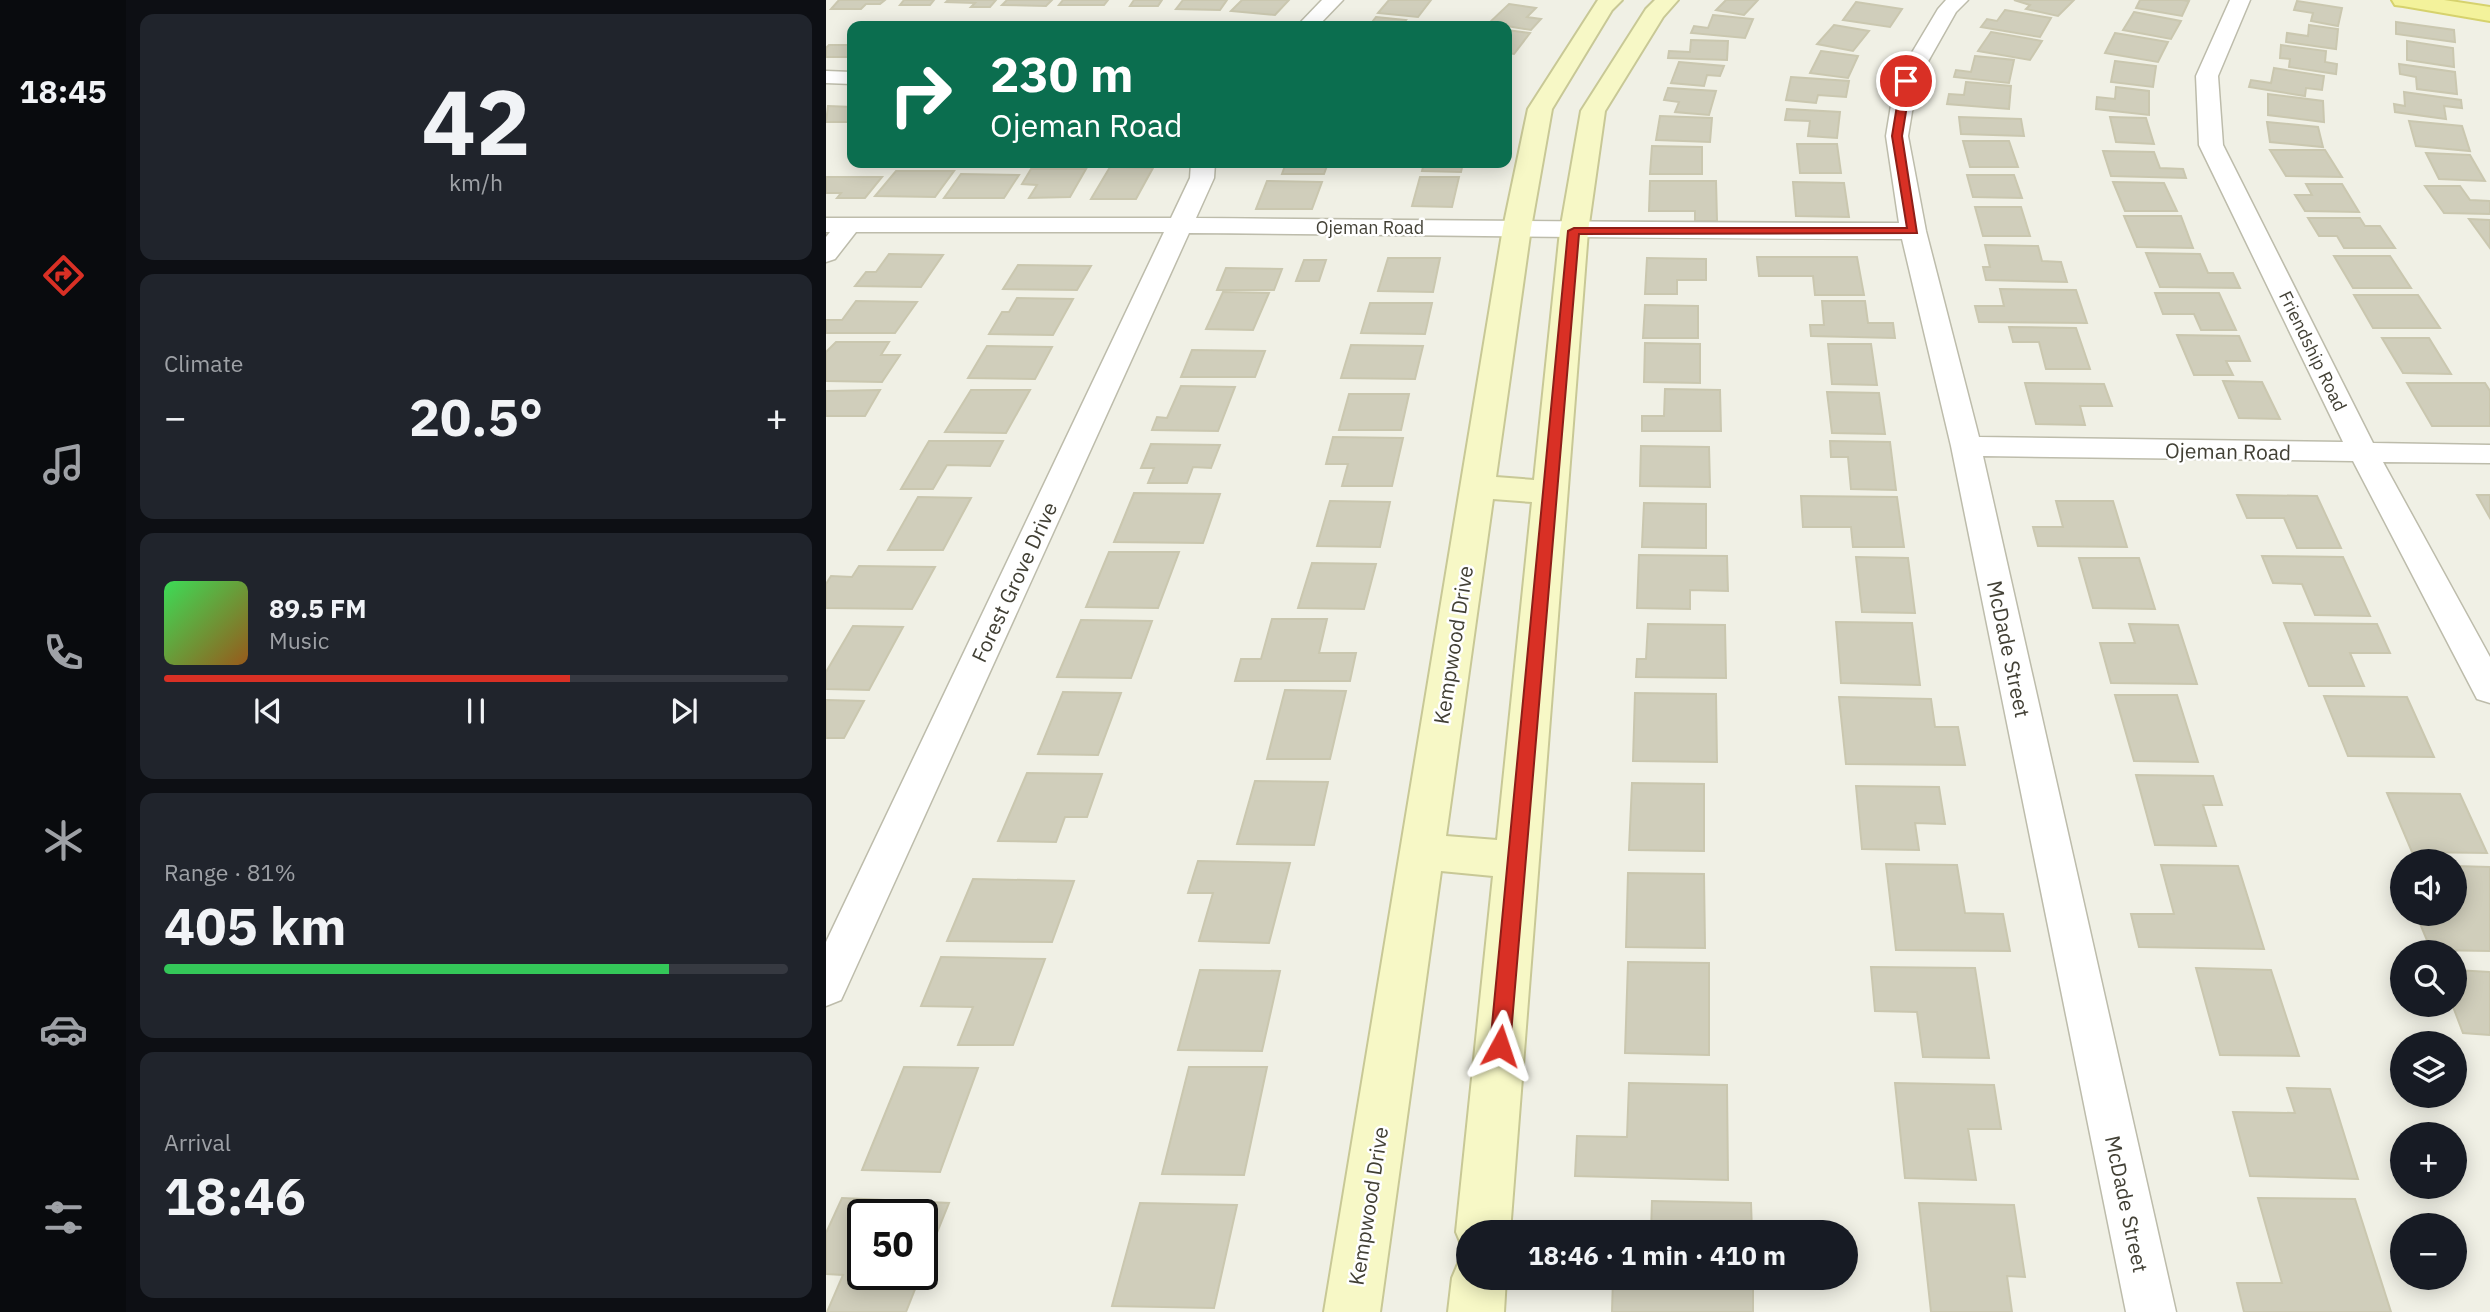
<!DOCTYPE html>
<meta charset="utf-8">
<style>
:root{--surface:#171b24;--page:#20242c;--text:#f1f3f6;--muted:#9ea1a6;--line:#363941;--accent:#d93025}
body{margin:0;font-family:"IBM Plex Sans",sans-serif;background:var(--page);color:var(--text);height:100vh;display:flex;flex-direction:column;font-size:26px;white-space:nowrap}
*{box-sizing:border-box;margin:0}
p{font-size:23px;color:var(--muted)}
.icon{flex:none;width:38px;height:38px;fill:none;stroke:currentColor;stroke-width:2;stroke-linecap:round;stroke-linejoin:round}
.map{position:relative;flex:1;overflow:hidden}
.panel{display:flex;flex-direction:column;gap:14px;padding:14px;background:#0d0f14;width:700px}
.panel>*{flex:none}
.guide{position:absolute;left:21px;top:21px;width:665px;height:147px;border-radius:14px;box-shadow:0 4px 18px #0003;background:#0b6e4f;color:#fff;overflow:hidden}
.buttons{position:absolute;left:1564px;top:849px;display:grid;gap:14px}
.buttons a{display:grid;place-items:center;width:77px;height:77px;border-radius:50%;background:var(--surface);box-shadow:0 4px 18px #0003;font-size:35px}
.speed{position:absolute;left:21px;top:1199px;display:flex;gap:14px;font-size:35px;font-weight:700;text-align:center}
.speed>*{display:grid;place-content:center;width:91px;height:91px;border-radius:50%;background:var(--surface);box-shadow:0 4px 18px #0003;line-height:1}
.speed .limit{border:4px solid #111;border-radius:10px;background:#fff;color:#111}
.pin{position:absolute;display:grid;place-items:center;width:60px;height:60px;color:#fff;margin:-30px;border:4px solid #fff;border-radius:50%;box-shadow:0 2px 7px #0007}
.me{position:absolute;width:77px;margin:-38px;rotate:5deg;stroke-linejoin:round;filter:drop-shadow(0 0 5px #0008)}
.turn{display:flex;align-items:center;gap:24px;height:147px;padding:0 28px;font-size:32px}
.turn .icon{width:91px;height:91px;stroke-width:2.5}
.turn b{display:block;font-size:49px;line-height:60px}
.big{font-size:52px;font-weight:700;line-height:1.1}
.panel .widget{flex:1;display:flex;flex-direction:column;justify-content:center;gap:10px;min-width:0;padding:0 24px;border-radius:14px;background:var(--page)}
.panel .dial{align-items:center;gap:0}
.dial b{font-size:91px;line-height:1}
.song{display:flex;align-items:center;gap:21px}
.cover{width:84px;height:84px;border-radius:10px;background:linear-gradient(135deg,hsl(130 70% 55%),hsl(30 70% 35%))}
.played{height:7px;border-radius:4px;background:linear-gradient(90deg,var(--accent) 65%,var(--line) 65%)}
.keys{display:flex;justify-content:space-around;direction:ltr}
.heat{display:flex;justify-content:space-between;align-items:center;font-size:38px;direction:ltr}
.charge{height:10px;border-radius:5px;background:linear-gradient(90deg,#34c759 81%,var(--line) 0)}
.trip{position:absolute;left:630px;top:1220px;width:402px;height:70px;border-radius:35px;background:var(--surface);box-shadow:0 4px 18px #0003;font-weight:700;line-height:70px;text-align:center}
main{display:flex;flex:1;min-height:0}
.dock{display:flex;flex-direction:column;width:126px;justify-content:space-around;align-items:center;background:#090b0e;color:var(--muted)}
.dock .icon{width:49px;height:49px}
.dock .current{color:var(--accent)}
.dock b{font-size:32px;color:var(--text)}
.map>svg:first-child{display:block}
.building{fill:#d0cebb;stroke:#cac7af;stroke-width:2}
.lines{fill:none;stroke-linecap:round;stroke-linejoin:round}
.minor-casing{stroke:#bdbcab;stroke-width:3}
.secondary-casing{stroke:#c8c896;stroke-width:4}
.primary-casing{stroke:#d6d26d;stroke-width:4}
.minor{fill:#fff;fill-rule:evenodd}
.secondary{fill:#f7f8c6;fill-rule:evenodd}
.primary{fill:#f3f29b;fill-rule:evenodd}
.route{fill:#d93025;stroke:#8d1f18;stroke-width:2}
.labels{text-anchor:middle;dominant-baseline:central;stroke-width:5;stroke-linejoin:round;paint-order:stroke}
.far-street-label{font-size:18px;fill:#424035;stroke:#fff}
.street-label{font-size:21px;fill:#424035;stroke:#fff}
</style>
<main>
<nav class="dock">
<b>18:45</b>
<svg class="icon current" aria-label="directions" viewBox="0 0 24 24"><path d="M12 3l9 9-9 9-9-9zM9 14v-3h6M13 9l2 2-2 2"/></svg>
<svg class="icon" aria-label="music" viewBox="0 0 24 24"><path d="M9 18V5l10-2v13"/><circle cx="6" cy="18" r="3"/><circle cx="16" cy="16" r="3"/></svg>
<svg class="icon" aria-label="phone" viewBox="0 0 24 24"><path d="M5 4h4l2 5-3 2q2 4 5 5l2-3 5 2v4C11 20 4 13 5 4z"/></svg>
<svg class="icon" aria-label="climate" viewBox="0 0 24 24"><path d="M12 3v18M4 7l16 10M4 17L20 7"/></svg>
<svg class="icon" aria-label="car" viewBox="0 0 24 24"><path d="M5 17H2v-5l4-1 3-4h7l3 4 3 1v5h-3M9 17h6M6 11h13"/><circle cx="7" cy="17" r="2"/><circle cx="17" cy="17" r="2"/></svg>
<svg class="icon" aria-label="filters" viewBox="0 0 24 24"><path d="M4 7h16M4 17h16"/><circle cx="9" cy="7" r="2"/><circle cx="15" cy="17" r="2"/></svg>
</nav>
<section class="panel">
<div class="widget dial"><b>42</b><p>km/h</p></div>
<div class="widget"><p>Climate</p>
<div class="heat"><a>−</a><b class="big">20.5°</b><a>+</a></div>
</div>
<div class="widget">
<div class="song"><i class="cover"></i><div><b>89.5 FM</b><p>Music</p></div></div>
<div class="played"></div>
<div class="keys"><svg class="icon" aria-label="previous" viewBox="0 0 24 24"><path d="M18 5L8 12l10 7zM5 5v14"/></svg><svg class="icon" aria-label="pause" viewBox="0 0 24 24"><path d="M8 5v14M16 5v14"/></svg><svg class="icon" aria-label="next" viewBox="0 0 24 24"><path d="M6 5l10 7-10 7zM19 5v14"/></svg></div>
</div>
<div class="widget"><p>Range · 81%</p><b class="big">405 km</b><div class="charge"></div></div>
<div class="widget"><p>Arrival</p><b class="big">18:46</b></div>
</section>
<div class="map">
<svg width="1664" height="1312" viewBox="0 0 1664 1312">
<rect width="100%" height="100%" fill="#f0f0e5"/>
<!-- building -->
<g class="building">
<polygon points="13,0 59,0 54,4 40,4 35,9 5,9"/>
<polygon points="78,0 108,0 104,5 74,5"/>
<polygon points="122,0 170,0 164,7 145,7 149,3 120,2"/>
<polygon points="181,0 226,0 220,6 176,5"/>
<polygon points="237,0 282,0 278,5 233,5"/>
<polygon points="308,0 336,0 332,6 304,6"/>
<polygon points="357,0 401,0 394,10 350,9"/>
<polygon points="416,0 463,0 449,15 405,11"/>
<polygon points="563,0 605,0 592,17 552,13"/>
<polygon points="900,0 932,0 918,15 890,10"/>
<polygon points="1188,0 1248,0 1232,16 1200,9 1204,5"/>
<polygon points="1314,0 1356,0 1363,1 1356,16 1310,8"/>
<polygon points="1471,1 1516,8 1512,26 1485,21 1487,13 1468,10"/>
<polygon points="1030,2 1076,9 1064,27 1017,20"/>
<polygon points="683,4 710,8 701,17 715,19 705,30 663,23"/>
<polygon points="1179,10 1225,18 1214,37 1155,27 1161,19 1171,21"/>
<polygon points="1308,12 1355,21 1345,39 1297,30"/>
<polygon points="887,15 927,19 919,38 865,33 868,26 882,28"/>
<polygon points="550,17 580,20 575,26 543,26"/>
<polygon points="1570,22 1628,30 1629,42 1570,34"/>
<polygon points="1008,25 1043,31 1027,51 991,44"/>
<polygon points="1483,25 1512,29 1510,49 1460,42 1461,33 1482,36"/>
<polygon points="681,30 704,33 688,54 681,53"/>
<polygon points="1165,32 1216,41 1204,60 1152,51"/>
<polygon points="1289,33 1342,42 1332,62 1279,53"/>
<polygon points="865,40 902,41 901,60 842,58 843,51 864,52"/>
<polygon points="1581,41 1627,48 1628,67 1581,60"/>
<polygon points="3,45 26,45 26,57 0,57 0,48"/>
<polygon points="1455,45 1500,51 1499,62 1511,64 1510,74 1463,67 1464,59 1454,58"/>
<polygon points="995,51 1032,56 1022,78 984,73"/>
<polygon points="1149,56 1188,60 1183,83 1128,77 1130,70 1145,72"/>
<polygon points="1289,61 1330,66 1327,87 1285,82"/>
<polygon points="853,62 898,66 894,76 881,75 878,86 845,83"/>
<polygon points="1573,64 1629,72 1631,94 1591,89 1590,77 1574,74"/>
<polygon points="1448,68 1498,76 1496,90 1480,88 1479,96 1423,87 1425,80 1445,83"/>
<polygon points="965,77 1023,81 1020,97 992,95 990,103 960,100"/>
<polygon points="1140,82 1185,86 1183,109 1121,104 1123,94 1138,95"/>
<polygon points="1290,87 1323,91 1323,115 1270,109 1271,97 1289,99"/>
<polygon points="842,88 890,91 883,115 849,112 853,102 838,100"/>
<polygon points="1578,92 1635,100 1636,108 1618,106 1620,119 1569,112 1568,104 1579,106"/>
<polygon points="1442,94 1497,101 1498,122 1442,115"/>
<polygon points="2,106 26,107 26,122 0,122"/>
<polygon points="961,109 1014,112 1011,138 982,136 984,121 959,120"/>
<polygon points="834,116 886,118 884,142 830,140"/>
<polygon points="1133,117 1195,119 1198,136 1135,134"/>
<polygon points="1284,117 1320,118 1328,144 1290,142"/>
<polygon points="1583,121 1636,126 1644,151 1590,146"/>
<polygon points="1441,122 1492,127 1497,147 1444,142"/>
<polygon points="1137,141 1183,141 1192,167 1144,167"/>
<polygon points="971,144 1011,144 1015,173 974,173"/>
<polygon points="826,146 876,147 876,174 824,174"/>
<polygon points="1444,150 1499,150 1516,177 1460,176"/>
<polygon points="1277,151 1328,152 1334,168 1357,169 1360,178 1285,176"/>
<polygon points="1600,153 1644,155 1659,181 1613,179"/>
<polygon points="460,163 502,163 498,174 456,174"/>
<polygon points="598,163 637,163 635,172 596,171"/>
<polygon points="284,167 327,168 310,199 265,199"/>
<polygon points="205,169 260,169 244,197 203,198 211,185 196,184"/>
<polygon points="70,171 128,171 109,197 49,196"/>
<polygon points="135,174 193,175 178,198 118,198"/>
<polygon points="1141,175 1188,175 1196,198 1147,197"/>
<polygon points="0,177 56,177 39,198 11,198 15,193 0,193"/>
<polygon points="594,177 633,177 626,207 586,206"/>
<polygon points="441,181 496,182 486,209 430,209"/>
<polygon points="824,181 890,181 891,221 869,221 869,211 823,211"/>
<polygon points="967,182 1018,183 1023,217 970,216"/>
<polygon points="1287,182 1338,183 1351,211 1299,211"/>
<polygon points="1480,184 1516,184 1533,212 1479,211 1469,195 1486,195"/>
<polygon points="1599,186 1634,186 1644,200 1664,201 1664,214 1618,213"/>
<polygon points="1149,207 1195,207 1204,236 1157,236"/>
<polygon points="1298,216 1355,216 1367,248 1311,247"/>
<polygon points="1482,218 1534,218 1539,226 1554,226 1569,248 1518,248 1511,236 1493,236"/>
<polygon points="1643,219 1664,220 1664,248"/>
<polygon points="1159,245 1212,246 1216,261 1235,262 1241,282 1160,280 1157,267 1164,267"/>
<polygon points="1320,253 1374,254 1382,273 1407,273 1414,288 1334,287"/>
<polygon points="63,254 117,255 95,287 29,286 40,272 50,272"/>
<polygon points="1508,256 1564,256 1585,288 1527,288"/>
<polygon points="931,257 1031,257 1038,295 989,295 987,276 933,276"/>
<polygon points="562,258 614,258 607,292 552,291"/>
<polygon points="821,258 880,259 880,280 851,280 851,294 819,294"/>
<polygon points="478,260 500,260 493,281 470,281"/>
<polygon points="192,265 265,266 251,290 177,289"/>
<polygon points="400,268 456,269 448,290 391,290"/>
<polygon points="1174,289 1250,290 1261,323 1153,322 1149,306 1178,306"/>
<polygon points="397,292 443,293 427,330 380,329"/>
<polygon points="1329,293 1393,293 1410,330 1375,330 1368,314 1337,314"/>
<polygon points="1528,295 1592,295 1614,328 1547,328"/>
<polygon points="191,298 247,299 227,335 163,334 176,312 183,312"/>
<polygon points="30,301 91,302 69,333 0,333 0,320 16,320"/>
<polygon points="996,301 1039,301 1042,323 1067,323 1069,338 985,336 984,325 998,325"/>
<polygon points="544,303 606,303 599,334 535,333"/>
<polygon points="819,305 872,306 872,338 817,338"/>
<polygon points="1183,327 1250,328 1264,369 1220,369 1213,342 1187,342"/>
<polygon points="1351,335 1413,336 1424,361 1400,361 1407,375 1368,375"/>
<polygon points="1556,338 1603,338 1625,374 1577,373"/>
<polygon points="10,342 63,342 55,355 74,355 56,382 0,381 0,352"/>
<polygon points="819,343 874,344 874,383 818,382"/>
<polygon points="1002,344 1045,344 1051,385 1006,384"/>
<polygon points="525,345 597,346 589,379 515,378"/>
<polygon points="161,346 226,347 209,379 142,378"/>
<polygon points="366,350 439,351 429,377 355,377"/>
<polygon points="1397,381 1436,382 1454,419 1413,418"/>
<polygon points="1199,383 1278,384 1286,406 1254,406 1259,425 1210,424"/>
<polygon points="1581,383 1659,383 1664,391 1664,426 1606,426"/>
<polygon points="355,386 409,387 392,431 326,430 331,417 341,418"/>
<polygon points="839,389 894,390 895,431 816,431 816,416 838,416"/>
<polygon points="54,390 39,416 0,416 0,391"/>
<polygon points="145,390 204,390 180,433 119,432"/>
<polygon points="1001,392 1053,393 1059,434 1006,433"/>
<polygon points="523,394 583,394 575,430 513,430"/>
<polygon points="507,437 577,438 566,486 516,486 522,464 500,464"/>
<polygon points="103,441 177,441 164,466 121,465 107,489 75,489"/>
<polygon points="1004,441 1064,442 1070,490 1025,489 1022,457 1005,457"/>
<polygon points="325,444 394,445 385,468 367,467 361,483 322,483 328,468 315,468"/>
<polygon points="815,446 883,447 884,487 814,486"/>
<polygon points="308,493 394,494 377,543 288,542"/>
<polygon points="1411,495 1491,496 1515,548 1471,548 1458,518 1421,518"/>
<polygon points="1651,495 1664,495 1664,518"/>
<polygon points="975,496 1071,497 1078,547 1027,547 1025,527 977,527"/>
<polygon points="92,497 145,498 117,550 62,550"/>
<polygon points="504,501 564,502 554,547 491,546"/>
<polygon points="1230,501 1287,501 1301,547 1212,546 1207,527 1237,527"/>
<polygon points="818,503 880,504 880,548 816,547"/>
<polygon points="283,552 353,552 332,608 260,607"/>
<polygon points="813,555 901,556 902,591 864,590 864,609 811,608"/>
<polygon points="1436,556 1517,557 1544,616 1489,615 1476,584 1447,583"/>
<polygon points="1030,557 1082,558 1089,613 1036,612"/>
<polygon points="1253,558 1313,558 1329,609 1267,608"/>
<polygon points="486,563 550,564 538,609 472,608"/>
<polygon points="33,566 109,567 86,609 0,608 0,584 5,576 26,577"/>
<polygon points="446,619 501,619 493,653 530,653 524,681 409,681 415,659 435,659"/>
<polygon points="255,620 326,621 305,678 231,677"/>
<polygon points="1010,622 1086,623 1094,685 1015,683"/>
<polygon points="1458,623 1551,624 1564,653 1524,653 1538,686 1483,686"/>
<polygon points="822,624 899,625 900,678 810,677 811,659 820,659"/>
<polygon points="1303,624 1352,625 1371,684 1285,683 1274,643 1309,643"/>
<polygon points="27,626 77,627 43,690 0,689 0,672"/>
<polygon points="459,690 520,691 504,759 441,759"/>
<polygon points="237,692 295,693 272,755 212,754"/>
<polygon points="809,693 890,694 891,762 807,761"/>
<polygon points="1289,695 1351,695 1372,762 1308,761"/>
<polygon points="1498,696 1581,697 1608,757 1522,756"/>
<polygon points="1013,697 1105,699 1109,727 1132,727 1139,765 1020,764"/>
<polygon points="0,700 38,701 18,738 0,738"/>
<polygon points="201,773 276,774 261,817 239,817 230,842 172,841"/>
<polygon points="1310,775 1387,776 1396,805 1377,805 1390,846 1329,845"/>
<polygon points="429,781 502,782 488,845 411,844"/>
<polygon points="806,783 878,784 878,851 803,850"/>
<polygon points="1030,786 1113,787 1119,824 1089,823 1093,850 1036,849"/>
<polygon points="1561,793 1634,794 1661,853 1586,852"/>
<polygon points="372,861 464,863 443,943 373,941 387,893 362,893"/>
<polygon points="1060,864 1131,865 1139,913 1177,914 1184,951 1070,950"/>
<polygon points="1335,865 1412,866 1438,949 1313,947 1305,914 1348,914"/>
<polygon points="1629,866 1664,867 1664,951 1605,950 1590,914 1629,914"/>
<polygon points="802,873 878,874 879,948 800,947"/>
<polygon points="147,879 248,881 226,942 121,941"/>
<polygon points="115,957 219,959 187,1045 132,1045 147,1007 95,1006"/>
<polygon points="802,962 883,963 883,1055 799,1053"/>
<polygon points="1045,967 1149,968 1163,1058 1097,1057 1091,1012 1049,1011"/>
<polygon points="1370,968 1445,970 1473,1056 1394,1055"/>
<polygon points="374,970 454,971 436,1051 352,1050"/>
<polygon points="1629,970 1664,972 1664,1035 1637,1033 1626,1004 1629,1004"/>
<polygon points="78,1067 152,1068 114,1172 36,1170"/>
<polygon points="363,1067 441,1067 418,1175 336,1174"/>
<polygon points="803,1083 901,1085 902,1180 749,1176 751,1136 801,1137"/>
<polygon points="1069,1083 1168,1085 1175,1129 1142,1129 1150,1180 1079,1178"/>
<polygon points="1461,1088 1504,1089 1532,1179 1424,1176 1407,1112 1469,1113"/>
<polygon points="16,1198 123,1203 96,1270 96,1214 37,1214 37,1274 95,1274 80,1312 1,1312 17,1275 0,1274 0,1233"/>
<polygon points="1432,1198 1529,1199 1565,1312 1418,1312 1411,1283 1456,1283"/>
<polygon points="826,1201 925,1203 926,1232 825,1232"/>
<polygon points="314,1203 411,1205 388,1308 286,1306"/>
<polygon points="1093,1203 1188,1205 1199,1277 1181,1276 1186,1312 1105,1312"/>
<polygon points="787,1278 927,1278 927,1312 786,1312"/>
</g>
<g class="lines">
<defs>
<g id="minor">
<polygon points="496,0 517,0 492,26 471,26"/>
<path d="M1120,0H1142L1130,12L1091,81L1082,136L1100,231L1153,437L1517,442L1373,145L1370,76L1404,0H1424L1392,76L1397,145L1547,443L1664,445V463L1557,462L1664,657V703L1651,699L1527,461L1157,456L1350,1312H1300L1125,446L1076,239C838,239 601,235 363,233L21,987L15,1000L0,1006V942L338,232H30L9,259L0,262V237L4,232H0V218H345L364,178L365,163H389L388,178L370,218C604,220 839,223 1073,223L1060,136L1069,81L1112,9Z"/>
<polygon points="0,71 26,72 26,84 0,83"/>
</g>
<g id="secondary">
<path d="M772,0H796L786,10L726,109L705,228L670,477L708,480L734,231L755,111L820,9L829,0H852L837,17L779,111L762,231L684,1232H642V1253L638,1251L630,1232L667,876L615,871L554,1312H498L677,228L702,109ZM667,499L706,502L671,840L620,836Z"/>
<polygon points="642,1255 642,1278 680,1278 678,1312 622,1312 626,1278 634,1259"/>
</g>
<polygon id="primary" points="1566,0 1618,0 1664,7 1664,21 1577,6 1569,5"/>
</defs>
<!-- minor casing -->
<use href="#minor" class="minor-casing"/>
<!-- secondary casing -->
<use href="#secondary" class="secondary-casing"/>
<!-- primary casing -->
<use href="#primary" class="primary-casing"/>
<!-- minor -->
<use href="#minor" class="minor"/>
<!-- secondary -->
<use href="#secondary" class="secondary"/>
<!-- primary -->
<use href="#primary" class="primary"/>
</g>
<!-- route -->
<polygon class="route" points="1080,78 1085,81 1076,136 1091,233 753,234 684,1046 681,1052 674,1055 667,1052 664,1046 742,231 748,228 1081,228 1066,136 1075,81"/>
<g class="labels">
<!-- far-street labels -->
<g class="far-street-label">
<text x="544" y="227">Ojeman Road</text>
<text transform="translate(1487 351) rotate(64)">Friendship Road</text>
</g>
<!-- street labels -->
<g class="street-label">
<text transform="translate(1402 451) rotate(1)">Ojeman Road</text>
<text transform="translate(188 582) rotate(-65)">Forest Grove Drive</text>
<text transform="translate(627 645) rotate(-81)">Kempwood Drive</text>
<text transform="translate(1183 649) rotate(78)">McDade Street</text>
<text transform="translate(1301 1204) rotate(78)">McDade Street</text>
<text transform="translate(542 1206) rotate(-81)">Kempwood Drive</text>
</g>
</g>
</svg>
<div class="buttons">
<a><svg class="icon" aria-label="sound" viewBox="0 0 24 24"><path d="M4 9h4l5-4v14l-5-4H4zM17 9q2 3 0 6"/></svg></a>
<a><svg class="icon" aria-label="search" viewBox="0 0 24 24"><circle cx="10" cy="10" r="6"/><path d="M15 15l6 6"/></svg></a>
<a><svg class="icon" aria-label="layers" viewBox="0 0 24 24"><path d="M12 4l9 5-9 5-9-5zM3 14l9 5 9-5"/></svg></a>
<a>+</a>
<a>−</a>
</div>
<div class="speed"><div class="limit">50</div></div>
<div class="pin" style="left:1080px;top:81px;background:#d93025"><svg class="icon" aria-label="arrive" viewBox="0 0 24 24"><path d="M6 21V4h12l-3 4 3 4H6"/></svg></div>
<svg class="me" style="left:674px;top:1046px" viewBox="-20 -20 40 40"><path d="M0-17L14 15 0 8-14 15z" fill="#d93025" stroke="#fff" stroke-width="4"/></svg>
<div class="trip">18:46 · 1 min · 410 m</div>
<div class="guide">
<div class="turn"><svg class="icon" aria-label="right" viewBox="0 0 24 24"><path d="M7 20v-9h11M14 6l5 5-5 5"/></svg><div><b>230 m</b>Ojeman Road</div></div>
</div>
</div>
</main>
